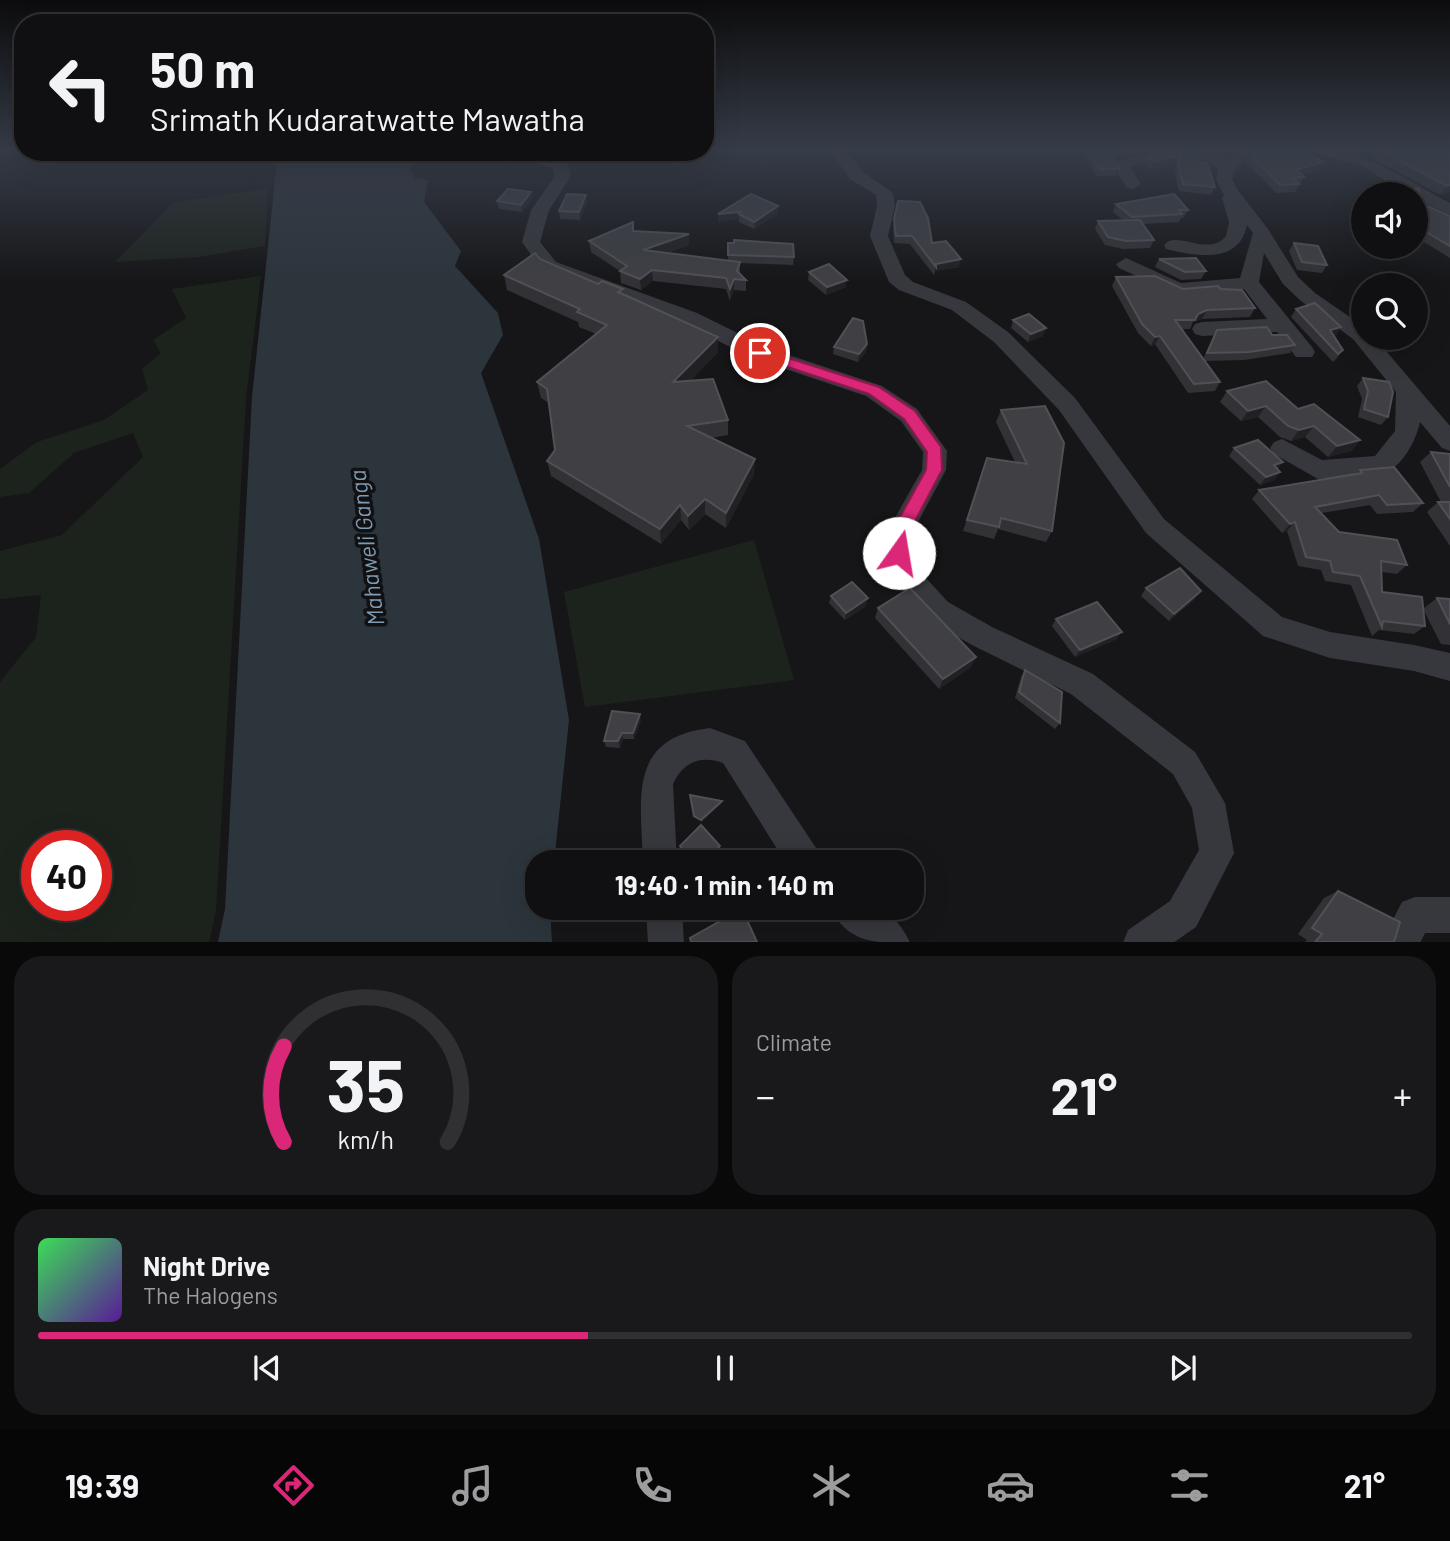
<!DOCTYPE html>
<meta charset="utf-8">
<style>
:root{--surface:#101012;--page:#19191b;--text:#f1f3f6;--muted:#9c9d9f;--line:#303032;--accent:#db2777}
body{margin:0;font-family:Barlow,sans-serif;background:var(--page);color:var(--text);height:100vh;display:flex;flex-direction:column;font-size:26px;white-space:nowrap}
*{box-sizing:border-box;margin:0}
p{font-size:23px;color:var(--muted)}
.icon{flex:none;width:38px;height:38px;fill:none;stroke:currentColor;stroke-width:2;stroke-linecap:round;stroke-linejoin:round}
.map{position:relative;height:942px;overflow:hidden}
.sheet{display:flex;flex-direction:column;gap:14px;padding:14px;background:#09090a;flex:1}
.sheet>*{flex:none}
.hud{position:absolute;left:14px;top:14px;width:700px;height:147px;border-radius:28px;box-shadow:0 7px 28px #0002,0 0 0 2px var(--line);background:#101012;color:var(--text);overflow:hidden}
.buttons{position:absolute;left:1351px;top:182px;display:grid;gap:14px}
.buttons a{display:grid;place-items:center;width:77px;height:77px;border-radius:50%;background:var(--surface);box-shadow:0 7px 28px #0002,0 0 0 2px var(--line);font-size:35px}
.speed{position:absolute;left:21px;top:830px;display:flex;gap:14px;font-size:35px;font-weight:700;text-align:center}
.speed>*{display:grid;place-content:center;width:91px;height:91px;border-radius:50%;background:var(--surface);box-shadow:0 7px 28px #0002,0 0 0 2px var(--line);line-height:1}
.speed .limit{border:10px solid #d22;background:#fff;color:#111}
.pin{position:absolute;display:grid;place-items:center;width:60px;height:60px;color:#fff;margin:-30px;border:4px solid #fff;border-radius:50%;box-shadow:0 2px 7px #0007}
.me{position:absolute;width:77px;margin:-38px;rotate:13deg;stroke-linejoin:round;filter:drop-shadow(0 0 5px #0008)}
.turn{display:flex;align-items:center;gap:24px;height:147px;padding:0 21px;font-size:32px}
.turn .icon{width:91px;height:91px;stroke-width:2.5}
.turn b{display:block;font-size:49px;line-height:60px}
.big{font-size:52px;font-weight:700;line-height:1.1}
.sheet .tile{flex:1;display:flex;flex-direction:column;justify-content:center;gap:10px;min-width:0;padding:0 24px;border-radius:28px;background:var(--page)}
.sheet .dial{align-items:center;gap:0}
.dial svg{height:182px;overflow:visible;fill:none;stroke:var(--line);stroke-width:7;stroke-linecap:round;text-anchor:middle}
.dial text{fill:var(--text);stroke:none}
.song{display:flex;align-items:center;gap:21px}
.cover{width:84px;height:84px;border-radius:10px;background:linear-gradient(135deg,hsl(130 70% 55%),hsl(270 70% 35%))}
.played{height:7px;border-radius:4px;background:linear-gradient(90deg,var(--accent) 40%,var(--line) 40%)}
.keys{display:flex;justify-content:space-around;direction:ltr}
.heat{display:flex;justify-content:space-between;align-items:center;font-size:38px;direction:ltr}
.sheet .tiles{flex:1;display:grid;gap:14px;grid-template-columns:1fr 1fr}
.tile:last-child{grid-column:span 2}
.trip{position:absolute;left:525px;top:850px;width:399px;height:70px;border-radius:28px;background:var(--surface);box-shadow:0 7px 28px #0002,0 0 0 2px var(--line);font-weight:700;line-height:70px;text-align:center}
.tab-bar{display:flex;height:112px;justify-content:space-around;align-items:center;background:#060607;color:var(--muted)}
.tab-bar .icon{width:49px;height:49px}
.tab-bar .active{color:var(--accent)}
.tab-bar b{font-size:32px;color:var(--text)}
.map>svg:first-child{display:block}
.green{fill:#1c231d;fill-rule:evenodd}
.water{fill:#2c353c}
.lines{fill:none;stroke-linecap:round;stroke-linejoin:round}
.minor{fill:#37383d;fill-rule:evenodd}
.wall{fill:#323236}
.shaded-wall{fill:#212124}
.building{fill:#3f3f44;stroke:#4f5156;stroke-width:2}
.route{fill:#db2777;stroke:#8e194d;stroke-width:2}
.labels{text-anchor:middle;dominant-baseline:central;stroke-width:7;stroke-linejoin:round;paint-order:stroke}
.water-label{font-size:23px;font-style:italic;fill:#7f9bb3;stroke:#111113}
</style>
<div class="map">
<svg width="1450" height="943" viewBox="0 0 1450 943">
<rect width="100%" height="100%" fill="#161618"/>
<!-- green -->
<g class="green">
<polygon points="268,188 265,246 199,257 115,262 173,203"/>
<path d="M261,276L246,399L216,911L209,942H0V682L36,637L41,595L0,599V551L62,535L143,457L133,433L74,453L29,493L0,497V469L37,442L104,420L148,390L142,369L161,353L153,340L186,318L172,289ZM37,845H96V905H37Z"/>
<polygon points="754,540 794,680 585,707 564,592"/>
</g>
<!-- water -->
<polygon class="water" points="278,152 418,152 410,168 414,178 428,180 424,202 461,251 455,266 498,313 503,335 481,373 539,539 569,720 554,863 537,863 537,908 550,908 552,942 218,942 225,909 252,397"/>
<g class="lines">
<!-- minor -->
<g class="minor">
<polygon points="830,150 846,150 862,171 893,193 895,206 888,236 905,275 913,282 966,302 1008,332 1075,398 1164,519 1282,617 1330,632 1414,645 1450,653 1450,681 1414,671 1330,658 1263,636 1146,533 1059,410 994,342 952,310 899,290 889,282 870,236 877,206 876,195 850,179"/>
<path d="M1163,150H1212L1227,159L1237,150H1254L1235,170L1232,179L1237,189L1268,229L1298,277L1315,293L1363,326V338H1375L1450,426V451L1442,448L1420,422C1416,441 1402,468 1382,474L1318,479L1274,454L1270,448L1274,442L1282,439L1322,460L1375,456L1395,431L1396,392L1353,339L1301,301L1283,284L1264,253L1259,282L1312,347L1315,352L1312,357H1296L1277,332L1202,336L1195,334L1192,329L1195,324L1202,322L1267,319L1244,289L1178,295L1119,268L1116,264L1126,258L1181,283L1240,278L1253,233L1247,225C1239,265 1196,256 1166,249L1164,245C1177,229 1208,258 1226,236L1229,222L1222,198L1224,195L1216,179L1218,169C1193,146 1160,159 1130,167L1141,184L1133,189L1127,188L1112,165L1114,162Z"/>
<path d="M1316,150C1368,149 1406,181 1450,203V215L1416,199V194H1405L1364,167L1318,153Z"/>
<polygon points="510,152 543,152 568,165 571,176 549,210 540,242 556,262 697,313 768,348 882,386 917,409 947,451 946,470 910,537 914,565 948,602 992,627 1093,674 1195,752 1225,803 1234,853 1196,927 1173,943 1123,943 1128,930 1170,901 1199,850 1192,808 1173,774 1071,694 972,645 928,620 891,577 887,569 884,537 922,470 923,452 901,421 866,396 752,358 683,323 542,270 522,242 531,210 555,176 552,168 512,155"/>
<path d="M710,728L745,741L818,851L823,863H786L723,763C701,755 683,762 673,784L677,863H643C641,798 627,738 710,728Z"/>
<polygon points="1415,897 1450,897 1450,933 1425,933 1420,943 1381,943 1402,902"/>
<polygon points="646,908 682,908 684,943 648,943"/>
<path d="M831,908C866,908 894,904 910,943C875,943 847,943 831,908Z"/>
</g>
</g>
<!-- wall -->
<g class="wall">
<polygon points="792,150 808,150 804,153"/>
<polygon points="1073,150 1153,150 1113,159 1119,169 1116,176 1096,176 1089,161"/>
<polygon points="1364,150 1450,150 1450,192 1440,195 1377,161"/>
<polygon points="1179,152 1199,162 1215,187 1211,195 1179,191 1175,175 1177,163 1152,170 1145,165 1149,158"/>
<polygon points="1265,154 1323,162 1319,170 1302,175 1304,177 1295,192 1276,193 1246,162 1250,155"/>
<polygon points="531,192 532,200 522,212 499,209 497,201"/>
<polygon points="751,194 778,206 778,213 754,229 739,222 739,219 718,222"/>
<polygon points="586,195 587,203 580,220 560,219 559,211"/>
<polygon points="898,201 932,243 959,267 935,271 934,275 910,244 894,243 893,227"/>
<polygon points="1416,201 1450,216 1450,258 1416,237"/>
<polygon points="1116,204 1188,210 1184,217 1181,218 1179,222 1143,224 1154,240 1150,248 1123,249 1105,245 1095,229 1098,221 1124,221 1113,212"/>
<polygon points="633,222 634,231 689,245 667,253 728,261 728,243 794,257 793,265 740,263 740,274 746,280 746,291 734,290 730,301 726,289 653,281 641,290 621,283 620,271 591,252 589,241"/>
<polygon points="1294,243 1327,265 1322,273 1297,270 1289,251"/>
<polygon points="540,259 623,294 718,352 690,381 728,420 728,435 711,438 754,474 726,528 705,514 689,530 681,520 661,544 551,476 547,461 555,450 549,403 541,398 537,382 596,334 579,327 578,322 507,290 504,275"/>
<polygon points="1159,259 1206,271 1201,279 1181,280 1155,267"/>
<polygon points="809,272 846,287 826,295 808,280"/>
<polygon points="1116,277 1183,289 1221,289 1255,308 1250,317 1202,319 1193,322 1190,329 1182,329 1203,359 1217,330 1272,335 1295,345 1290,353 1244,360 1205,361 1220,382 1215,391 1188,393 1155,344 1151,346 1138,333 1112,286"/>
<polygon points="1296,309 1341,327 1336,335 1334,336 1343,350 1337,358 1333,362 1291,317"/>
<polygon points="1013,320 1043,336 1028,342 1011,328"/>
<polygon points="867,344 866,352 858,362 833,354 834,347"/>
<polygon points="1363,378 1388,417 1381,425 1358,417 1362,399 1357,386"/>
<polygon points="1227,391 1298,409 1360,440 1351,451 1328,457 1305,437 1291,441 1280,437 1258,417 1241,421 1220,402"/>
<polygon points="1045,406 1052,531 1046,542 998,529 994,539 963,531 987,458 1015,462 996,422 1001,410"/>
<polygon points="1234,448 1283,462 1277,469 1280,472 1274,480 1260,485 1229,456"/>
<polygon points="1431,452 1450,454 1450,546 1427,512 1438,502 1441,502 1420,462"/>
<polygon points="1360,470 1423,503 1413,512 1377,514 1370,505 1322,513 1339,532 1407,565 1397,574 1382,572 1382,592 1425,626 1414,634 1379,630 1372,636 1351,585 1325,581 1321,570 1298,566 1287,531 1282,533 1252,499 1259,490 1355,474"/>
<polygon points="1146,588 1195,599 1169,621 1141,596"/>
<polygon points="831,596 866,606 845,620 829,603"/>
<polygon points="1437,598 1450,599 1450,645 1441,644 1423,609"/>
<polygon points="878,608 976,657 971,667 939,689 875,618"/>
<polygon points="1056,619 1117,639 1075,657 1052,626"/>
<polygon points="1025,670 1060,723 1055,729 1015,698 1021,677"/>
<polygon points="641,720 634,739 623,739 620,748 606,747 604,741"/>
<polygon points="680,846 720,851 709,863 689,863 680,851"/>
<polygon points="1338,891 1394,942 1305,942 1307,940 1298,934 1324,898"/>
</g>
<!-- shaded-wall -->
<g class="shaded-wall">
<polygon points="1125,150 1153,150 1113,159 1110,166 1116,152"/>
<polygon points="1180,155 1177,163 1152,170 1155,162"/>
<polygon points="1323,162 1319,170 1292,177 1296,170"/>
<polygon points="1450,185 1450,192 1440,195 1447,186"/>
<polygon points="531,192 532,200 522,212 521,205"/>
<polygon points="586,195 587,203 580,220 579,212"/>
<polygon points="778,206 778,213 754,229 754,222"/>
<polygon points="740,212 739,219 718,222 718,214"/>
<polygon points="689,234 689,245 644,261 643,250"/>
<polygon points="961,259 959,267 935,271 936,264"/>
<polygon points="652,270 653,281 641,290 640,279"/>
<polygon points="734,279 734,290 730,301 730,289"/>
<polygon points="847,280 846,287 826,295 827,287"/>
<polygon points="1207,310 1202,319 1193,322 1198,314"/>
<polygon points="1341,327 1336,335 1324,338 1330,330"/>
<polygon points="1046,328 1043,336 1028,342 1031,334"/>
<polygon points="1160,336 1155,344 1151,346 1155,337"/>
<polygon points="718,337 718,352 674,398 673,382"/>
<polygon points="867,344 866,352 858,362 859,354"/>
<polygon points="1266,406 1258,417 1241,421 1248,411"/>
<polygon points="1314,426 1305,437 1291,441 1299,430"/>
<polygon points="1360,440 1351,451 1328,457 1337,446"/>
<polygon points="755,459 754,474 726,528 726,513"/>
<polygon points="1283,462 1277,470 1274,465"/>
<polygon points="1280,472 1274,480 1260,485 1266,477"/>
<polygon points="705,499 705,514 689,530 688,516"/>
<polygon points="680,505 681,520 661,544 660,529"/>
<polygon points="1295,522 1287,531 1282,533 1290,524"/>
<polygon points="1201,591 1195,599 1169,621 1174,614"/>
<polygon points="868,598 866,606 845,620 846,613"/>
<polygon points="1122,632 1117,639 1075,657 1080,650"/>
<polygon points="976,657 971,667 939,689 943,679"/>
<polygon points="640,714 641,720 634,739 633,733"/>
<polygon points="622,733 623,739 620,748 618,741"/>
<polygon points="722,801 722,803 701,823 701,820"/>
<polygon points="720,846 720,851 709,863 704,863"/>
</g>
<!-- building -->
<g class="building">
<polygon points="1086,150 1125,150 1116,152 1113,159 1119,169 1099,169 1091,154"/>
<polygon points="1255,150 1260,150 1265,154 1306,153 1323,162 1296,170 1304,177 1292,178 1299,184 1280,185 1250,155"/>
<polygon points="1380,150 1450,150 1450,185 1447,186"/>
<polygon points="1179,152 1200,153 1199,162 1207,163 1215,187 1183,184 1178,167 1180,155 1155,162 1149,158"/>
<polygon points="1403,185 1410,189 1419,189 1420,194 1416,195 1382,194 1376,191"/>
<polygon points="508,189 531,192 521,205 497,201"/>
<polygon points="567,194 586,195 579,212 559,211"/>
<polygon points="751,194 778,206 754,222 739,214 740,212 718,214"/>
<polygon points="1174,194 1188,210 1179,210 1182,214 1132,217 1116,204"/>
<polygon points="898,201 920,202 928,218 932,243 946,241 961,259 936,264 936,267 912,236 896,236 894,219"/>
<polygon points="1416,201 1450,216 1450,246 1416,226"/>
<polygon points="1140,220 1154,240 1126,241 1108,237 1098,221"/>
<polygon points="633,222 633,231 689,234 643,250 740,262 737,271 746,280 734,279 730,289 726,278 652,270 640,279 620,271 627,266 589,241"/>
<polygon points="734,240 793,244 794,257 728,255 728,243 734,243"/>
<polygon points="1294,243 1318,246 1327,265 1302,262"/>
<polygon points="535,253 540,259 598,284 602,281 623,289 618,292 718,337 673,382 713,379 728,420 687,426 755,459 726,513 705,499 688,516 680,505 660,529 547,461 555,450 547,389 537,382 607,325 577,312 580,309 504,275"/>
<polygon points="1196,258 1206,271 1185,272 1159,259"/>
<polygon points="829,264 847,280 827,287 809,272"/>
<polygon points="1155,276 1183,289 1218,286 1221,289 1242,290 1255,308 1207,310 1198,314 1195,320 1175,320 1220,382 1194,384 1160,336 1155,337 1142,324 1116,277"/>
<polygon points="1315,303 1341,327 1330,330 1343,350 1338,354 1296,309"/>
<polygon points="1029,314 1046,328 1031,334 1013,320"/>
<polygon points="853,318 863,321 867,344 859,354 834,347"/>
<polygon points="1267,327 1272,335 1287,335 1295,345 1249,352 1207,353 1217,330"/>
<polygon points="1363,378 1389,382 1393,392 1388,417 1364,409 1368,391"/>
<polygon points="1266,381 1298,409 1314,404 1360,440 1337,446 1314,426 1299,430 1288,426 1266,406 1248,411 1227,391"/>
<polygon points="1045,406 1064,443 1052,531 1001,518 999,527 967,520 987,458 1027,464 1001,410"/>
<polygon points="1258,440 1283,462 1274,465 1280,472 1266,477 1234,448"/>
<polygon points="1431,452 1450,454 1450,487"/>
<polygon points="1394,467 1423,503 1387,505 1379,495 1315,507 1339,532 1397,540 1407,565 1381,561 1382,592 1422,597 1425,626 1383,621 1382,627 1360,576 1333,572 1330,561 1306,557 1295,522 1290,524 1259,490 1362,473 1360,470"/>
<polygon points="1438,502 1450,502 1450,519"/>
<polygon points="1180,568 1201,591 1174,614 1146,588"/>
<polygon points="852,582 868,598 846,613 831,596"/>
<polygon points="910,588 976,657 943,679 878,608"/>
<polygon points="1437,598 1450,599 1450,624"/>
<polygon points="1097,602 1122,632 1080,650 1056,619"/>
<polygon points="1025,670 1062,692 1060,723 1019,692"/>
<polygon points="612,711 640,714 633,733 622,733 618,741 604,741"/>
<polygon points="690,795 722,801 701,820 694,816"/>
<polygon points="701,825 720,846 704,863 692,863 680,846"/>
<polygon points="1338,891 1400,922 1394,942 1315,942 1322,934 1312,928"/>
<polygon points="742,909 757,942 691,942 690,938"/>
</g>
<!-- sky -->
<linearGradient id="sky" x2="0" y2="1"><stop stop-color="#0c0c0d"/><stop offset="0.53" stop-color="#363c48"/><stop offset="1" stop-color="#363c48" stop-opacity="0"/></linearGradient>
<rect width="1450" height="282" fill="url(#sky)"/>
<!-- route -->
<polygon class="route" points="760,349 879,387 915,411 941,447 942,470 906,538 908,553 905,558 893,558 889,537 926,470 927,452 904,419 869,394 755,356 753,353"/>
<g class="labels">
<!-- water labels -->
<g class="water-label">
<text transform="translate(366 548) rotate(-97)">Mahaweli Ganga</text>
</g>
</g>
</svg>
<div class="buttons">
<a><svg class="icon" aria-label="sound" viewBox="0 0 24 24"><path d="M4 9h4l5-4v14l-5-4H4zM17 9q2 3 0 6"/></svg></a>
<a><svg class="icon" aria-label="search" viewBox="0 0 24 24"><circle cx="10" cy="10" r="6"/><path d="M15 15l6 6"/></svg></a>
</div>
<div class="speed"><div class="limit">40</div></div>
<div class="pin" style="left:760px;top:353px;background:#d93025"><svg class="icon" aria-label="arrive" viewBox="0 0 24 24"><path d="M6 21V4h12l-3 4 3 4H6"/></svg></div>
<svg class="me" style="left:899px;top:553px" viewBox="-20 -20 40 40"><circle r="19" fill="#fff"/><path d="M0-13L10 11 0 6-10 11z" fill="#db2777"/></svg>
<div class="trip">19:40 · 1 min · 140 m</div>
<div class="hud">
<div class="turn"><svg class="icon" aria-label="left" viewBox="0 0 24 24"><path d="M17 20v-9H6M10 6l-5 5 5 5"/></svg><div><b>50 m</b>Srimath Kudaratwatte Mawatha</div></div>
</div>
</div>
<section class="sheet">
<div class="tiles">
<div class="tile dial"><svg viewBox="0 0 100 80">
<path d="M14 69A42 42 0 1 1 86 69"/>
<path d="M14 69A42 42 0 0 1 14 27" stroke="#db2777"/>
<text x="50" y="56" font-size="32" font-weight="700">35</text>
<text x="50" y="72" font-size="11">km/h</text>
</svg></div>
<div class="tile"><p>Climate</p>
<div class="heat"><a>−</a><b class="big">21°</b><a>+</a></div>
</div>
<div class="tile">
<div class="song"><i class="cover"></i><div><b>Night Drive</b><p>The Halogens</p></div></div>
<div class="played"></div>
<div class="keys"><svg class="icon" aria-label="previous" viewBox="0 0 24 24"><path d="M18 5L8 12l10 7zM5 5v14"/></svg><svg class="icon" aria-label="pause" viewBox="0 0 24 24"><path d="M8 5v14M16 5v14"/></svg><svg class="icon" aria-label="next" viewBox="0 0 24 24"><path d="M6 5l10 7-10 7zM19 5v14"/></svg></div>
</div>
</div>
</section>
<nav class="tab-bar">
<b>19:39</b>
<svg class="icon active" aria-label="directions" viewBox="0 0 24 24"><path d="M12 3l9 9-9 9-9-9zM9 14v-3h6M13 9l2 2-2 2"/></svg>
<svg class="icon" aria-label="music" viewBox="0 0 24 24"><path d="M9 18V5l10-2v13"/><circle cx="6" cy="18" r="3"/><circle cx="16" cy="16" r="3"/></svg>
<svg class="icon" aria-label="phone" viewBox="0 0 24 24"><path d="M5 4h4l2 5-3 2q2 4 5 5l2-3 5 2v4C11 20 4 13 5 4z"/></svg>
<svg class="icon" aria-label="climate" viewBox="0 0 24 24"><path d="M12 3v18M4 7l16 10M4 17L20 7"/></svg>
<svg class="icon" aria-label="car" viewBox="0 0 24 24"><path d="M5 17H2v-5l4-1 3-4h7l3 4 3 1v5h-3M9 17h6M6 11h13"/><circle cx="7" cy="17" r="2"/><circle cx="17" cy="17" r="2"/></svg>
<svg class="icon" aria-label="filters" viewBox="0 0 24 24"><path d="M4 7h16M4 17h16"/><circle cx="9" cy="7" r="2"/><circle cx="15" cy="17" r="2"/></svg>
<b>21°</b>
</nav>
